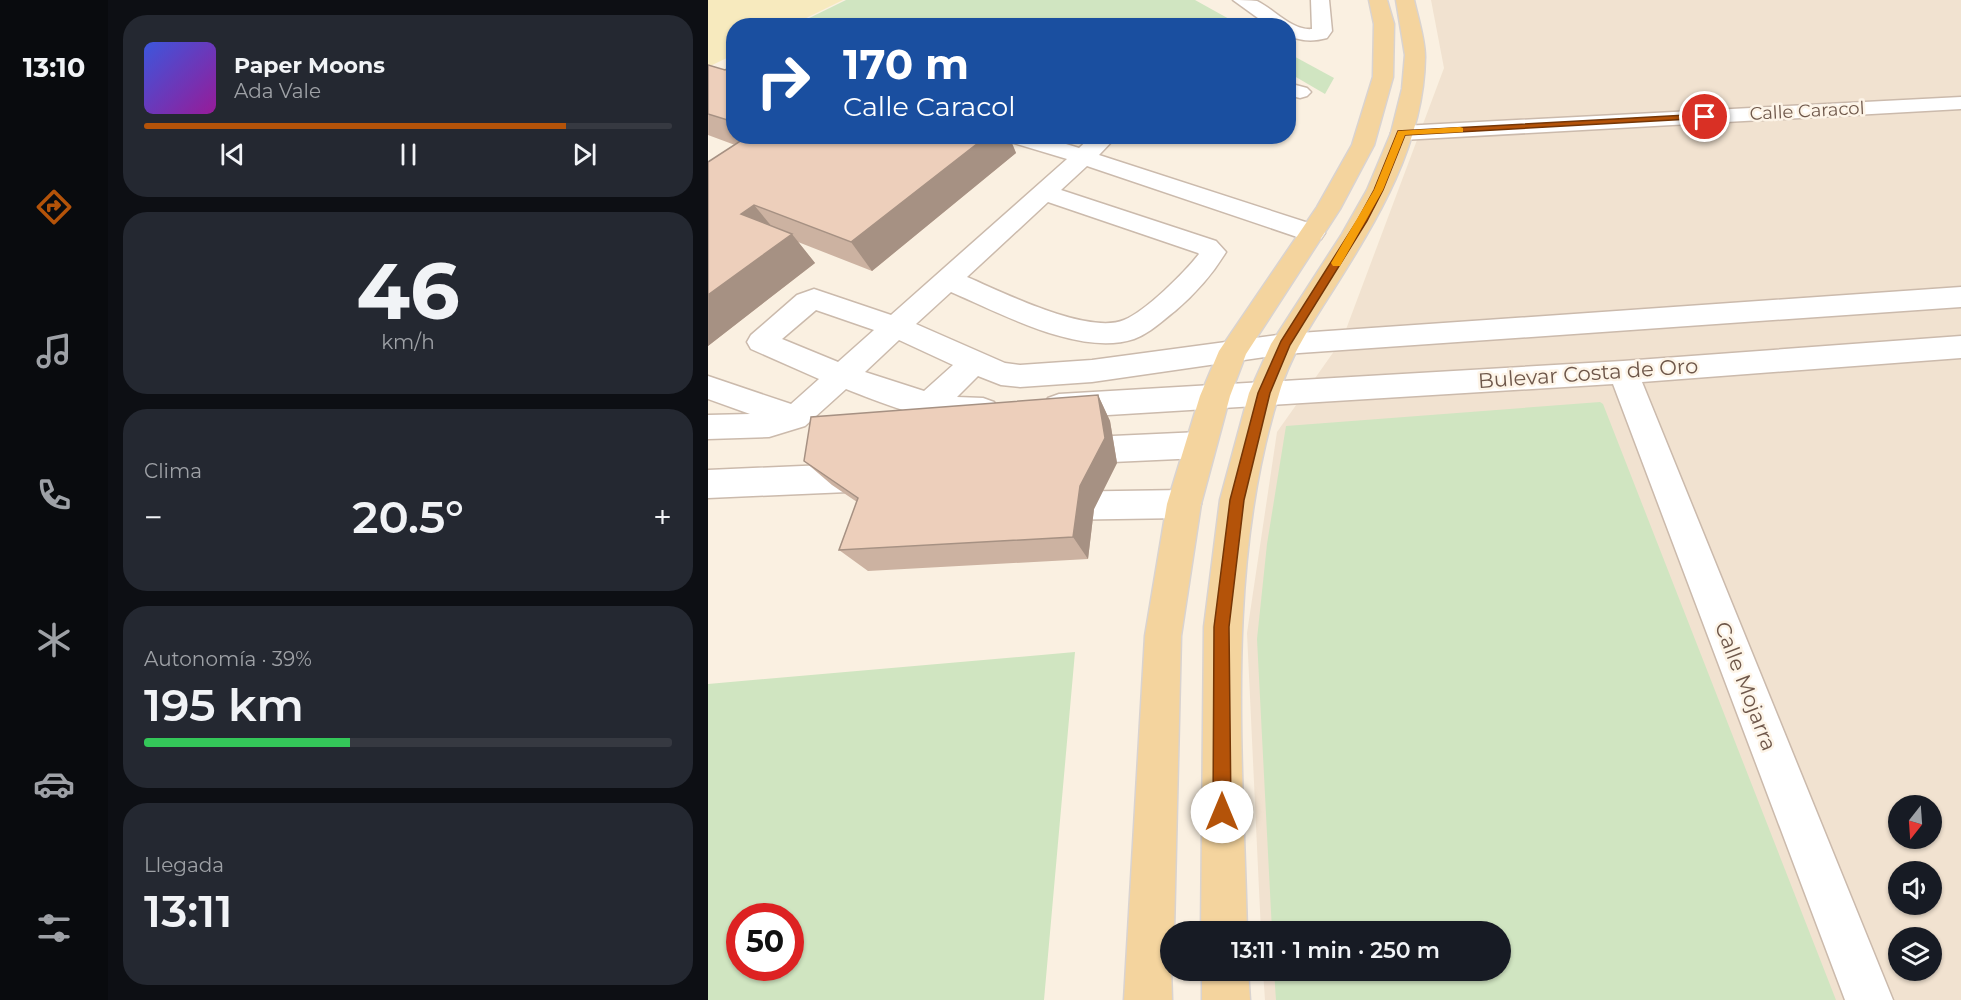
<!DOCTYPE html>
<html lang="es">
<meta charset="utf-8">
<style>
:root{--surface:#171b24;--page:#242831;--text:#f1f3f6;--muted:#9ea1a6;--line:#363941;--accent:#b45309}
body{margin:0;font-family:Montserrat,sans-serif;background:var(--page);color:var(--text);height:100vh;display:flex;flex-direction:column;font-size:22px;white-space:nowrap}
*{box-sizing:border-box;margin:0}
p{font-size:20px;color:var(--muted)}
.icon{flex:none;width:33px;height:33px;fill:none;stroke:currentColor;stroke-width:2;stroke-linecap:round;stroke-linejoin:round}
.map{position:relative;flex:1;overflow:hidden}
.sheet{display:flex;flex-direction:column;gap:15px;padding:15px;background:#0d0f14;width:600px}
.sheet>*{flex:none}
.banner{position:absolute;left:18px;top:18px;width:570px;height:126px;border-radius:24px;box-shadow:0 2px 4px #0004;background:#1a4fa0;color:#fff;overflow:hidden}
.needle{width:39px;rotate:197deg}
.controls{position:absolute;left:1180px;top:795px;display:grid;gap:12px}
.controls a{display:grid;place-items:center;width:54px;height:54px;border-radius:50%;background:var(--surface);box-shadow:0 2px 4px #0004;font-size:30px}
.speed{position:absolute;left:18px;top:903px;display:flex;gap:12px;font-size:30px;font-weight:700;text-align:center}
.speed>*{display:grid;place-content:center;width:78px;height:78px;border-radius:50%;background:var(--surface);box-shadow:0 2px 4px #0004;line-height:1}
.speed .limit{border:9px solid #d22;background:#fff;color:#111}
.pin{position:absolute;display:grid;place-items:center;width:51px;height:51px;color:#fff;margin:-26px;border:3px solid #fff;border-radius:50%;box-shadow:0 2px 6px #0007}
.me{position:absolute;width:66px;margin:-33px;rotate:0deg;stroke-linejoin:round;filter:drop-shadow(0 0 4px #0008)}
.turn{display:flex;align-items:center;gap:21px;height:126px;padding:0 18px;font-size:27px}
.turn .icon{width:78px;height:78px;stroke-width:2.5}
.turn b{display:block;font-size:42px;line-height:51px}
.big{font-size:45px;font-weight:600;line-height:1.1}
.sheet .card{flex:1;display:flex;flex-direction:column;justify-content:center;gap:9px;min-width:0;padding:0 21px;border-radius:24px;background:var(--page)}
.sheet .dial{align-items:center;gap:0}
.dial b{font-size:78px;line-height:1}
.song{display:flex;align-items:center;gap:18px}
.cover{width:72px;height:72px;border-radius:9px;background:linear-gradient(135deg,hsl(230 70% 55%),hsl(300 70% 35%))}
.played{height:6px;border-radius:3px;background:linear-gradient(90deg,var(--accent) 80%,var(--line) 80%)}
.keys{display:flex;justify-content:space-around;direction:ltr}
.heat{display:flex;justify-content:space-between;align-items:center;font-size:33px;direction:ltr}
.charge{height:9px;border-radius:4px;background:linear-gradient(90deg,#34c759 39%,var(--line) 0)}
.trip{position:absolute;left:452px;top:921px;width:351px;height:60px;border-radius:30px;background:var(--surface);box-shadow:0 2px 4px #0004;font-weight:600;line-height:60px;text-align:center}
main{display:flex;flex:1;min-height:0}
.menu{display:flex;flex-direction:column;width:108px;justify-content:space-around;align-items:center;background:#090b0e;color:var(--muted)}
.menu .icon{width:42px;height:42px}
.menu .active{color:var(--accent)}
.menu b{font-size:27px;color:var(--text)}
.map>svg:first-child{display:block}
.residential{fill:#f1e2d0;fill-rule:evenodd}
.green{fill:#d0e5c1;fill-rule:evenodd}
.sand{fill:#f7eabe}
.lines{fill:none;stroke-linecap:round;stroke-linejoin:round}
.minor-casing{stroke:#cbbaac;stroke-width:3}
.major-casing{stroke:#d9d3d0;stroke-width:3}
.minor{fill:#fff;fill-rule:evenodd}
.major{fill:#f4d49e;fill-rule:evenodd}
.wall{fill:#ccb2a1}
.shaded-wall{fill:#a69183}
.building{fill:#edcfbb;stroke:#a69183;stroke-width:1.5}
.route{fill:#b45309;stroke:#753606;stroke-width:1.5}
.slow{fill:#f59e0b}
.labels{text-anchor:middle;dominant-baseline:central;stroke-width:5;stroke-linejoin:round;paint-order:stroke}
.far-street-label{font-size:18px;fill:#6e574a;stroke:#fdf4e7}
.street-label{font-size:21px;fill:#6e574a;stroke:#fdf4e7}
</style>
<main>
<nav class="menu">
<b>13:10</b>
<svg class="icon active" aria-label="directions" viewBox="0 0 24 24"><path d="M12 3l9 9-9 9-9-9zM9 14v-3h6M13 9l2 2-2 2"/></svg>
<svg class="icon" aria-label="music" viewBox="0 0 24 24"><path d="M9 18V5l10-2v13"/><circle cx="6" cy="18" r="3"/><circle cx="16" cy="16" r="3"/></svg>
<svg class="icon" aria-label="phone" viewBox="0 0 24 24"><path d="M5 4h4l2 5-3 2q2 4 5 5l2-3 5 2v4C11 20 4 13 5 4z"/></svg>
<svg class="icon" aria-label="climate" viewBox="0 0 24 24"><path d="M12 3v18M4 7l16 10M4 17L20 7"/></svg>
<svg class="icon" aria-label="car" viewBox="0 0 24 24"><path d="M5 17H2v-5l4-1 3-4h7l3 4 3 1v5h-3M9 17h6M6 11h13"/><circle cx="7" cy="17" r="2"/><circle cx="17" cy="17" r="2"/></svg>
<svg class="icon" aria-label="filters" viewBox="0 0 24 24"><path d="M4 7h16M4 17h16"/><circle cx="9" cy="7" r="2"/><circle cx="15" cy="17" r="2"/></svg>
</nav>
<section class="sheet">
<div class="card">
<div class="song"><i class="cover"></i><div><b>Paper Moons</b><p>Ada Vale</p></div></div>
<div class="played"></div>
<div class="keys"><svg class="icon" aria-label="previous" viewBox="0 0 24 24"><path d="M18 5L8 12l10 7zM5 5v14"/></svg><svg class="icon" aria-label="pause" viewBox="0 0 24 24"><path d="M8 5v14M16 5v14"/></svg><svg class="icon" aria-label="next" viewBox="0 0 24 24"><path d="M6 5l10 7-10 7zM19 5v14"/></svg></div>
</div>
<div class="card dial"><b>46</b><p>km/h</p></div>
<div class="card"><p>Clima</p>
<div class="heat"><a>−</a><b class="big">20.5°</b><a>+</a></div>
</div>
<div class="card"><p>Autonomía · 39%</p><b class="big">195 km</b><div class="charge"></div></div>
<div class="card"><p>Llegada</p><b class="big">13:11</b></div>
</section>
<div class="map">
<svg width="1253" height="1000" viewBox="0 0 1253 1000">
<rect width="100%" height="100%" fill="#faf0e1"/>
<!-- residential -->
<path class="residential" d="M723,0H1253V1000H557L555,971L792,970V932H553L539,633L569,432L634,340L736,68ZM1191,806H1224V838H1191ZM1191,872H1224V904H1191ZM1191,938H1224V970H1191Z"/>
<!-- green -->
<g class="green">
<polygon points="138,0 487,0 532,25 87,25"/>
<polygon points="580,53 626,78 617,94 581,73"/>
<polygon points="892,402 895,404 1128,1000 568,1000 566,971 792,970 792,932 564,931 549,639 559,544 578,426"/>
<path d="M367,652L336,1000H0V684ZM82,916V968H32V916Z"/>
</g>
<!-- sand -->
<polygon class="sand" points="0,0 135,0 84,25 26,26 25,55 0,67"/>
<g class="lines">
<defs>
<g id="minor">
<path d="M525,0C532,0 542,0 549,1C566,9 584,31 604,29L603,0H621L624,31L619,38C604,42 595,41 580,36V26H561Z"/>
<polygon points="580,83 599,88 603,92 599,96 592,98 580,95"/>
<polygon points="1253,97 1253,109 694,140 686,138 683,133 686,128 694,126"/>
<path d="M296,136H332L371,148L384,136H409L391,155L613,227L617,233L613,239L604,241L595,239L379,166L353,190L508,241L518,252C504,275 487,294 467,311C454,321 442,333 426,339C372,357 292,313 243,292L208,324L297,363L312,365L384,360L577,334L1253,287V307L577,354L384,382L312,387L293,385L270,376L249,397L275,398L286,402L290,410L286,418C245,432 178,405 138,389L97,426L61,437L0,439V415L42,414L0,399V376L83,404L111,379L43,349L39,342L43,335L89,295L106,289L183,315L359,159L299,141ZM340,202L490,253L491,254C476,273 438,311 416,320C380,335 294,292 259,277ZM108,310L166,330L130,362L74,339ZM191,340L245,365L216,391L157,372Z"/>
<polygon points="1253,336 1253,358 934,382 1185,1000 1137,1000 905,384 351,418 340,414 336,406 340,398 351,394 915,361"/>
<polygon points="492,432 503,436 508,445 503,454 492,458 361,464 350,460 345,451 350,442 361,438"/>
<polygon points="163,463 174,467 179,477 174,487 163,491 0,498 0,470"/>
<polygon points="476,490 488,494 493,504 488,514 476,518 343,520 331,516 326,506 331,496 343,492"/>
</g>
<g id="major">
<polygon points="661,0 679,0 686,24 685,77 666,145 632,209 538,354 522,396 493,504 473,636 466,932 462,932 464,1000 416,1000 437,636 459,504 492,396 511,351 609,207 644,145 665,77 666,24"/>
<path d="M688,0H706C710,18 717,39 717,57C716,144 669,220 625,290C604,323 582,356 571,394C517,567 535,753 539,932H493L496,627L512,500L541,393L563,344L634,234L659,190L683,133L694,89L697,55Z"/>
<polygon points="494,970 540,970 542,1000 494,1000"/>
</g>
</defs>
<!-- minor casing -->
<use href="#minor" class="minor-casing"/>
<!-- major casing -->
<use href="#major" class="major-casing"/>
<!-- minor -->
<use href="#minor" class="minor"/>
<!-- major -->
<use href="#major" class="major"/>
</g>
<!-- wall -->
<g class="wall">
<polygon points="0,65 17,70 26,65 26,136 301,136 308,153 164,271 90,242 107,263 0,346 0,162 27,145 0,135"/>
<polygon points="390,395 402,421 409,463 386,509 380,559 160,571 131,550 149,502 124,485 96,461"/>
</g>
<!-- shaded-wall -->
<g class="shaded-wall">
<polygon points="279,136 301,136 308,153 164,271 143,242"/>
<polygon points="46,205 70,234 33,214"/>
<polygon points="84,234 107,263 0,346 0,295"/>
<polygon points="390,395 402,421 409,463 386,509 380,559 365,537 372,486"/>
</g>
<!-- building -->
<g class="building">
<polygon points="0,65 17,70 26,65 26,122 0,114"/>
<polygon points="40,136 279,136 143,242 46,205 33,214 84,234 0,295 0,162"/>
<polygon points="390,395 397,438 372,486 365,537 131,550 150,498 96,461 103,417"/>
</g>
<!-- route -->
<polygon class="route" points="997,114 1000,115 1000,118 697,135 675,190 659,221 582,345 562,393 536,500 521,627 523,812 520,818 514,821 508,818 505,812 506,627 522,500 550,393 573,341 649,221 666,190 690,131"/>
<!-- slow -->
<polygon class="slow" points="752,127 755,128 755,132 697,135 675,190 632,266 625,266 623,263 666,190 690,131"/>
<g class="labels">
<!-- far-street labels -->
<g class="far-street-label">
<text transform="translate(1099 111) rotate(-3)">Calle Caracol</text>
</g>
<!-- street labels -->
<g class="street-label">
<text transform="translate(880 373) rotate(-4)">Bulevar Costa de Oro</text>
<text transform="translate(1038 686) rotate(69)">Calle Mojarra</text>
</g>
</g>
</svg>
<div class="controls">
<a><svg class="needle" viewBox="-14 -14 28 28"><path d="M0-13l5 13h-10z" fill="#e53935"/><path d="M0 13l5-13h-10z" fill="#9ea1a6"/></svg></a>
<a><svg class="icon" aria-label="sound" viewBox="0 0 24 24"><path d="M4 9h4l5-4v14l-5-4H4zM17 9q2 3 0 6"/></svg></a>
<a><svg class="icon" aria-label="layers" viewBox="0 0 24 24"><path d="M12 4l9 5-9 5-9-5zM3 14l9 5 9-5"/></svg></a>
</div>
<div class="speed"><div class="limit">50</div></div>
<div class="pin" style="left:997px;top:117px;background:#d93025"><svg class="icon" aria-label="arrive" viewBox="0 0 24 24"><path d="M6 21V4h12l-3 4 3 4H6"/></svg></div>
<svg class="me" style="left:514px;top:812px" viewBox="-20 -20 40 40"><circle r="19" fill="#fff"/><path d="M0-13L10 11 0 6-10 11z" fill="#b45309"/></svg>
<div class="trip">13:11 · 1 min · 250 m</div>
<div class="banner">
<div class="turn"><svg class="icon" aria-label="right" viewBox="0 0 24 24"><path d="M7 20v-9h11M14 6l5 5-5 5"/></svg><div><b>170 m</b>Calle Caracol</div></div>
</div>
</div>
</main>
